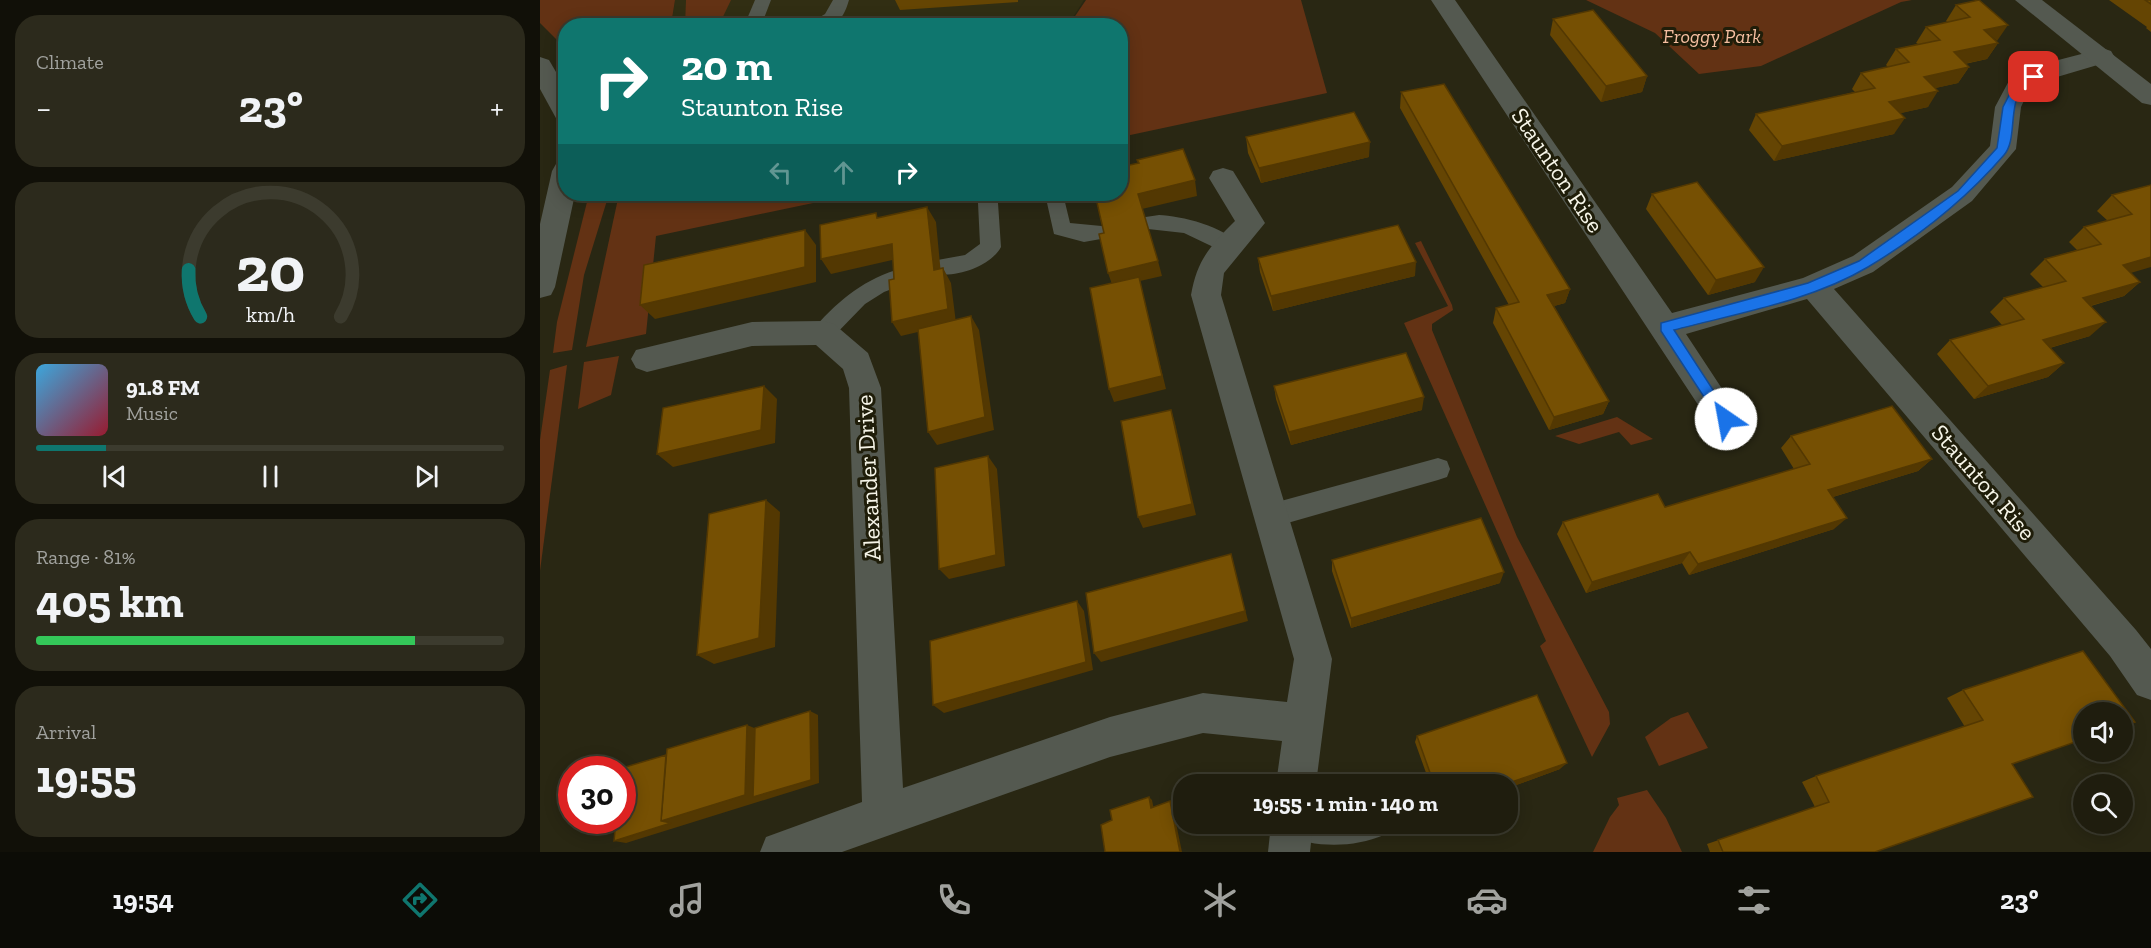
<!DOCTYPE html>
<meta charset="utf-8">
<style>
:root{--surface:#1f1d0e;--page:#2c2a1c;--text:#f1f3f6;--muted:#a1a29e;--line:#3c3b2e;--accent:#0f766e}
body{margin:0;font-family:"Zilla Slab",serif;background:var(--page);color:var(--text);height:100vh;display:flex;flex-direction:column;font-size:22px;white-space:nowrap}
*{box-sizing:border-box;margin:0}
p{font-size:20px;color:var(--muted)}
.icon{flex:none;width:33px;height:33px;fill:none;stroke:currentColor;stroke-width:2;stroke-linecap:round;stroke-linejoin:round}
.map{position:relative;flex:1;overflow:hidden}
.sheet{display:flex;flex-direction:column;gap:15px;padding:15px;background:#111008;width:540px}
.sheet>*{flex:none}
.hud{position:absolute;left:18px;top:18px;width:570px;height:183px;border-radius:24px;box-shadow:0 3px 15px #0003,0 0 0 2px var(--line);background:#0f766e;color:#fff;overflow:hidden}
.buttons{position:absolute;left:1533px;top:702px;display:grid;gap:12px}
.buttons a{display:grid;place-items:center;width:60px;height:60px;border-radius:50%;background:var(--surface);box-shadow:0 3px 15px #0003,0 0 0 2px var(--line);font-size:30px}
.speed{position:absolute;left:18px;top:756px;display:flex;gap:12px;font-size:30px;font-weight:700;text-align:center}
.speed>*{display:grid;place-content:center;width:78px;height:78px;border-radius:50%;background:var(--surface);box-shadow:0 3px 15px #0003,0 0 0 2px var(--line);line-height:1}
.speed .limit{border:9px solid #d22;background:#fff;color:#111}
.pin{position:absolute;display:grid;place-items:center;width:51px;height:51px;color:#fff;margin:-26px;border-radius:12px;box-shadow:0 3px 9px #0006}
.me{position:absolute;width:66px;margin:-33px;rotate:327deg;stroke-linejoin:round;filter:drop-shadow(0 0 4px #0008)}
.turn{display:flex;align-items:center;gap:21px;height:126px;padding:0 24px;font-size:27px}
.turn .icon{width:78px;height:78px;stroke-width:2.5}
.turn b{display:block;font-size:42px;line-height:51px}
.lanes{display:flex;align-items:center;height:57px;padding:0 24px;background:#0003;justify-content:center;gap:30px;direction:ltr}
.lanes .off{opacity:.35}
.big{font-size:45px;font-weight:700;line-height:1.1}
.sheet .tile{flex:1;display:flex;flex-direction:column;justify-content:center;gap:9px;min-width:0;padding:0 21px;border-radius:24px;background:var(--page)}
.sheet .dial{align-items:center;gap:0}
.dial svg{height:156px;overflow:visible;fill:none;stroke:var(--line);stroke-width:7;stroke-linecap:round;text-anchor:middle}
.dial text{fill:var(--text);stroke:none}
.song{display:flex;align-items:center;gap:18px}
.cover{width:72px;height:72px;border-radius:9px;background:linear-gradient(135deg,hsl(200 70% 55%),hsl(350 70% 35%))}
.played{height:6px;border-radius:3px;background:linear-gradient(90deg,var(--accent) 15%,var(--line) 15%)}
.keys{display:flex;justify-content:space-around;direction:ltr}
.heat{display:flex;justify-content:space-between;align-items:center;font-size:33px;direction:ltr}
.charge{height:9px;border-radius:4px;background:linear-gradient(90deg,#34c759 81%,var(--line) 0)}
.trip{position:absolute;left:633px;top:774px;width:345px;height:60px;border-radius:24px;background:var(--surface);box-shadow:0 3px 15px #0003,0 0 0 2px var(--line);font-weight:700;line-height:60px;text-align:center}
.dock{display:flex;height:96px;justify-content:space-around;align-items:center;background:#0c0c06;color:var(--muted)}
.dock .icon{width:42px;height:42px}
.dock .active{color:var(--accent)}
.dock b{font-size:27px;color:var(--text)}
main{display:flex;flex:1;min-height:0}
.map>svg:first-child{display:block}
.built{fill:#312e13}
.green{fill:#633214}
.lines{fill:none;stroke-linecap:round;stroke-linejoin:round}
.service{fill:#545950;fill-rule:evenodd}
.minor{fill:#545950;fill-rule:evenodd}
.tertiary{fill:#545950;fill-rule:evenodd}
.wall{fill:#654503}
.shaded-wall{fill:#533802}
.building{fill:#765003;stroke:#533802;stroke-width:1.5}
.route{fill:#1a73e8;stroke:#114b97;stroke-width:1.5}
.labels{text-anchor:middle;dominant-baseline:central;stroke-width:6;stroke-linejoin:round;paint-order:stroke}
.far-park-label{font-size:20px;font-style:italic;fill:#f6bfa1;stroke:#1f1d09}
.street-label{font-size:24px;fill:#f6f5e8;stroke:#1f1d09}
</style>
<main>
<section class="sheet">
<div class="tile"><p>Climate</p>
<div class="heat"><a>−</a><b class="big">23°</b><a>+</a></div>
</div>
<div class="tile dial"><svg viewBox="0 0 100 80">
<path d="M14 69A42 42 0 1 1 86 69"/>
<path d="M14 69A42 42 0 0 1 8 45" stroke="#0f766e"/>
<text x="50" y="56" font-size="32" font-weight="700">20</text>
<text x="50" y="72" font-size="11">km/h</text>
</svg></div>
<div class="tile">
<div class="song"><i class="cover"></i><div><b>91.8 FM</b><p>Music</p></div></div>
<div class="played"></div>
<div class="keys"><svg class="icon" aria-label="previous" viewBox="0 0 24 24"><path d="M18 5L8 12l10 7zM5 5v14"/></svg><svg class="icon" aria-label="pause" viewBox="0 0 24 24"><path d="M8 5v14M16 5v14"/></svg><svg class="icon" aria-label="next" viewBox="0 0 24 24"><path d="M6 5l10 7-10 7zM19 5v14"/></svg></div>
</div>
<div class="tile"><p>Range · 81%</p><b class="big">405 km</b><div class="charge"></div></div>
<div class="tile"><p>Arrival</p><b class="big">19:55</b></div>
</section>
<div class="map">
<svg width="1611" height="852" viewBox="0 0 1611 852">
<rect width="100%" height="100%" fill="#292713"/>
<!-- built -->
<polygon class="built" points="135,0 544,0 528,25 131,26"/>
<!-- green -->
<g class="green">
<polygon points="0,0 135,0 131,25 26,26 25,48 0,23"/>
<polygon points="146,0 191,0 179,25 145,26"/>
<polygon points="546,0 761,0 787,93 581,137 580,26 529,25"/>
<polygon points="1046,0 1372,0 1361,2 1221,66 1159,74 1115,33"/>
<polygon points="49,194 69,194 44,275 32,350 13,353 17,322"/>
<polygon points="79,194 316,194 116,236 106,334 46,347"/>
<polygon points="881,241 912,305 913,310 892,324 892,330 977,537 1069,712 1070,724 1052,757 1000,646 1006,641 864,323 908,306 875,243"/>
<polygon points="79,356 71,395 38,409 44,362"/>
<polygon points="27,365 0,571 0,440 10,370"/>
<polygon points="1077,417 1113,439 1091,445 1079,432 1039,444 1015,436"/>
<polygon points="1148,712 1168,748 1119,766 1105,737 1131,718"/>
<polygon points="1107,790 1126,818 1142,852 1053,852 1070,817 1079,805 1077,798"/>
</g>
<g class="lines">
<!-- service -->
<g class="service">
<polygon points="215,0 231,0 221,26 204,26"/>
<path d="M293,0H309C301,28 290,26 265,26L285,14Z"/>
<polygon points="505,194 523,194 530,223 572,227 575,232 572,237 544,242 514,234"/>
<path d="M448,196L455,198L458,203L461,247C450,267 414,279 392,273L389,267L392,261L425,255L440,244L438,203L441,198Z"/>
<path d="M619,215C640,216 687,226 698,246L695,251L688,254L644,233L599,228L596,223L599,218Z"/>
<path d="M362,268L370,270L373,276L370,282L344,292L325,304L291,339L283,342L275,339L272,333L275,327C301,298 325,279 362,268Z"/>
<polygon points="898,458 907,461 910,469 907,477 898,480 730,528 721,524 717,516 721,508 730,504"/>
<path d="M740,824H848L844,835C813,848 775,848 744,835Z"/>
</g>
<!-- minor -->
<g class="minor">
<polygon points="891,0 915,0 1132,313 1263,278 1313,256 1412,187 1450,146 1455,107 1471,77 1499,65 1553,51 1562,48 1571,51 1574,56 1571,61 1517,77 1490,88 1481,107 1476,149 1432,201 1333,272 1294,289 1596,630 1611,649 1611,700 1597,695 1570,656 1267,299 1146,334 1202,419 1198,429 1186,433 1174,429"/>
<path d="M683,168L693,171L725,223L684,273L681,295L792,659L776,784H736L742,741L663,733L570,757L302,852H220L226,837L322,802L309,388L303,369L276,345L212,346L107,372L96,368L91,359L96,350L212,322L283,321L294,324L328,353L341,388L363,788L570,717L663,693L747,702L754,659L651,295C657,260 670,246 695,221L669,178L673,171Z"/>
<polygon points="731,824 773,824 770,852 728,852"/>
</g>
<!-- tertiary -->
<g class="tertiary">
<polygon points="1475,0 1502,0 1611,84 1611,105 1602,103"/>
<polygon points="0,57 9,60 26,89 26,122 17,120 0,89"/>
<polygon points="26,162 26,194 35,194 15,287 11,295 0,298 0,224 12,171 16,164"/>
</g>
</g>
<!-- wall -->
<g class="wall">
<polygon points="355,0 478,0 478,2 360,10"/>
<polygon points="1569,0 1611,0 1611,32 1606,28 1607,27"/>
<polygon points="1416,5 1458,43 1447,59 1425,64 1429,67 1418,83 1395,88 1388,107 1360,113 1354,134 1234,161 1209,130 1216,114 1315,92 1312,89 1321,73 1348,67 1346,65 1356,49 1378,44 1376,43 1386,27 1407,22 1406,21"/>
<polygon points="1013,19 1107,76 1102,92 1061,102 1010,35"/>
<polygon points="861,92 1030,289 1025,303 1014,306 1069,401 1063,414 1009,430 953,323 956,308 969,305 860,108"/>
<polygon points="706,137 829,157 721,183 708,153"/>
<polygon points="1611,185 1591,273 1600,282 1584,296 1551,306 1550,336 1510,348 1524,363 1508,377 1434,399 1397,354 1410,340 1462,325 1450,312 1464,298 1503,287 1490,274 1505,259 1537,250 1529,242 1544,227 1568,221 1557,211 1572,195"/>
<polygon points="1112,194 1215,282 1168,295 1106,209"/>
<polygon points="718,258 875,276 733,311 720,272"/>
<polygon points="734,386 882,410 751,445 736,399"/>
<polygon points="1251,436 1392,459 1378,471 1293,497 1294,529 1149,575 1142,563 1046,593 1017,534 1023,522 1125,507 1254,469 1241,448"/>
<polygon points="792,560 960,583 811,628 792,571"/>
<polygon points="1423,690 1472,764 1335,852 1170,852 1167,844 1275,807 1262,782 1276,776 1425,727 1407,698"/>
<polygon points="877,736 1020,769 968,788 968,784 890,784 875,742"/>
</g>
<!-- shaded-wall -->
<g class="shaded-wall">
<polygon points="1468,25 1457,41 1444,30"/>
<polygon points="1458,43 1447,59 1403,68 1414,52"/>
<polygon points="1429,67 1418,83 1374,93 1384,77"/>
<polygon points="1107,76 1102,92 1061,102 1066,86"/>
<polygon points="1398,91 1388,107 1340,118 1349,102"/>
<polygon points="1365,118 1354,134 1234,161 1242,146"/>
<polygon points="830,142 829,157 721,183 719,168"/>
<polygon points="655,180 657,196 602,209 598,194"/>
<polygon points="387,207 396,222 402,285 394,270"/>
<polygon points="265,230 276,245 276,282 115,319 100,305"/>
<polygon points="352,244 361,258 291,274 281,259"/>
<polygon points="1611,257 1611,267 1567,280 1583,265"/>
<polygon points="618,261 622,276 600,281 626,389 574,402 569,389 573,287 568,273"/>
<polygon points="876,262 875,276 733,311 731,296"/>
<polygon points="1224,267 1215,282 1168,295 1176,280"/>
<polygon points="403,268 411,283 416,323 361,336 352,322"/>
<polygon points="1600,282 1584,296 1528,312 1543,298"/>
<polygon points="1030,289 1025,303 1003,309 1007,295"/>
<polygon points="431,316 439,330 454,430 397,445 388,432"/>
<polygon points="1566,322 1550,336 1488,354 1503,340"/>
<polygon points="1524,363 1508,377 1434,399 1448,386"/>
<polygon points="224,386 237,399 235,443 133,467 117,454"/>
<polygon points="884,397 882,410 751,445 749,432"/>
<polygon points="1069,401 1063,414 1009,430 1014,417"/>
<polygon points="631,410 635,423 656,515 603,528 598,517"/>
<polygon points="448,456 457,469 465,566 409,579 399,569"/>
<polygon points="1392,459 1378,471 1276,502 1288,490"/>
<polygon points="226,500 240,512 235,647 174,664 157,655"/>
<polygon points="1307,518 1294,529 1149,575 1158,564"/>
<polygon points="1150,552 1142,563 1046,593 1052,582"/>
<polygon points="691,554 708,621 561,662 554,653"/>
<polygon points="964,572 960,583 811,628 811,618"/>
<polygon points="537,601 544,611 553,670 404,713 393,705"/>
<polygon points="270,711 278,715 279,783 86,843 74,841 121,821 207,725 224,732"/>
<polygon points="1027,763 1020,769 968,788 968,784"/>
<polygon points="609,797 612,800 614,810 611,808"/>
<polygon points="630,801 632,804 642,852 640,852"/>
</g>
<!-- building -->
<g class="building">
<polygon points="1439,0 1468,25 1444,30 1458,43 1414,52 1429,67 1384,77 1398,91 1349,102 1365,118 1242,146 1216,114 1335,88 1321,73 1369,62 1356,49 1400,40 1386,27 1430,17 1416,5"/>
<polygon points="1605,0 1611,0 1611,4"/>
<polygon points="1053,10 1107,76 1066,86 1013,19"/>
<polygon points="904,84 1030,289 1007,295 1069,401 1014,417 956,308 979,302 861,92"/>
<polygon points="814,112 830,142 719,168 706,137"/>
<polygon points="643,149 655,180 598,194 618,261 568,273 559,234 564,233 555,194 580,194 580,167 599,163 597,160"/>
<polygon points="1157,182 1224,267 1176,280 1112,194"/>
<polygon points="1611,185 1611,257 1583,265 1600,282 1543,298 1566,322 1503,340 1524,363 1448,386 1410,340 1484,319 1464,298 1526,281 1505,259 1561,244 1544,227 1592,214 1572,195"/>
<polygon points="387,207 394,270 403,268 408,309 352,322 349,280 354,279 352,244 281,259 280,225 336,213 337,218"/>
<polygon points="858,225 876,262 731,296 718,258"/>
<polygon points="265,230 265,267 100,305 104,265"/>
<polygon points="599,277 622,376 569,389 550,288"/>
<polygon points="431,316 445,417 388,432 378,329"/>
<polygon points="866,353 884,397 749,432 734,386"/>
<polygon points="224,386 221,430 117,454 123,408"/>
<polygon points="1352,406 1392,459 1288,490 1307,518 1158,564 1150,552 1052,582 1023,522 1118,494 1125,507 1270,464 1251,436"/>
<polygon points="631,410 652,504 598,517 581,421"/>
<polygon points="448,456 456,555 399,569 395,468"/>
<polygon points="226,500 219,638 157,655 169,514"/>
<polygon points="941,518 964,572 811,618 792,560"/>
<polygon points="691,554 705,611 554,653 546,593"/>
<polygon points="537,601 546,662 393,705 390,641"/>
<polygon points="1543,651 1595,722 1582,726 1582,712 1544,712 1544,739 1472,764 1493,797 1335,852 1183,852 1178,840 1289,802 1276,776 1443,720 1423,690"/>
<polygon points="997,695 1027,763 966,784 894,784 877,736"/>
<polygon points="270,711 271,780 213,797 215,728"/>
<polygon points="207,725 205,795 121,821 127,749"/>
<polygon points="126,755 121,821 131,823 74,841 76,820 82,820 82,768"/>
<polygon points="609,797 611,808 630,801 640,852 565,852 561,825 572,820 570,810"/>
</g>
<!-- route -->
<path class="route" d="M1494,74L1499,77C1495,81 1488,82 1484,86C1467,105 1478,139 1464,155C1426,199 1378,237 1328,267C1271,301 1198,313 1134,330L1192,419L1190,423H1181L1121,331V323L1268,283L1319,261L1418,191L1457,148L1463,107L1477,80Z"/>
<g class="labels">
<!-- far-park labels -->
<g class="far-park-label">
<text x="1172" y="36">Froggy Park</text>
</g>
<!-- street labels -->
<g class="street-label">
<text transform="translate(1018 170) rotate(56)">Staunton Rise</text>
<text transform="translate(328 478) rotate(-93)">Alexander Drive</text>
<text transform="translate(1444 482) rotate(49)">Staunton Rise</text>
</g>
</g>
</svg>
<div class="buttons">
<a><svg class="icon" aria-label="sound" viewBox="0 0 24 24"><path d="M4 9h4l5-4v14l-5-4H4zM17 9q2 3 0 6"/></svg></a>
<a><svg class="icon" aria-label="search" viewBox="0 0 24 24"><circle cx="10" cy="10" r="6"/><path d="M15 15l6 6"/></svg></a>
</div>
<div class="speed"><div class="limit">30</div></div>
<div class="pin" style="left:1494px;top:77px;background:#d93025"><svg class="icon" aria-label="arrive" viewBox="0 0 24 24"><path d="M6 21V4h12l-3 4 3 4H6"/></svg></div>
<svg class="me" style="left:1186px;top:419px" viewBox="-20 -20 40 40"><circle r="19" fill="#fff"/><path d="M0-13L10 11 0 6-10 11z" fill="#1a73e8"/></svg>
<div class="trip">19:55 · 1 min · 140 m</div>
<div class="hud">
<div class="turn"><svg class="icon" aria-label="right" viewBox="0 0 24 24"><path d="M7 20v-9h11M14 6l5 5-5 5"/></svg><div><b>20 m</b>Staunton Rise</div></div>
<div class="lanes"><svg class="icon off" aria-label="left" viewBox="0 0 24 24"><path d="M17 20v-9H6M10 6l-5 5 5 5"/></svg><svg class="icon off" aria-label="ahead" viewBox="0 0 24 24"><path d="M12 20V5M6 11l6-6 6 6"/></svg><svg class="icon" aria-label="right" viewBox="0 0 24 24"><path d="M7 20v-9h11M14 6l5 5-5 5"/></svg></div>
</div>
</div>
</main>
<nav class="dock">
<b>19:54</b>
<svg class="icon active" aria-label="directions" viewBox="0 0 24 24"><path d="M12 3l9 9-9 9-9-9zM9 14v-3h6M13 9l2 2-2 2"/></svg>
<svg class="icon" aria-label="music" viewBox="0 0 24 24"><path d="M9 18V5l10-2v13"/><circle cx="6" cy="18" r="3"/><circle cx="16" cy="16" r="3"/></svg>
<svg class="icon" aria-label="phone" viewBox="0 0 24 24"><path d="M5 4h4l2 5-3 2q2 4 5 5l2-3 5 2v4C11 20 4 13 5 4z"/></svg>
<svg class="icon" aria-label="climate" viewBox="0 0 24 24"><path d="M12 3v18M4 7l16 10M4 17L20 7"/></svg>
<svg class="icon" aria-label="car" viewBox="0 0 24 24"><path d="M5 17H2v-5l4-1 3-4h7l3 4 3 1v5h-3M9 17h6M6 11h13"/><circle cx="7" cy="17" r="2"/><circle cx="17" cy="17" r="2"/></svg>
<svg class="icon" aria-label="filters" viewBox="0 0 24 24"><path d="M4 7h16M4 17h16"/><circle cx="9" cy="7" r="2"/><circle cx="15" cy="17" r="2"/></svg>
<b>23°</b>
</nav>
